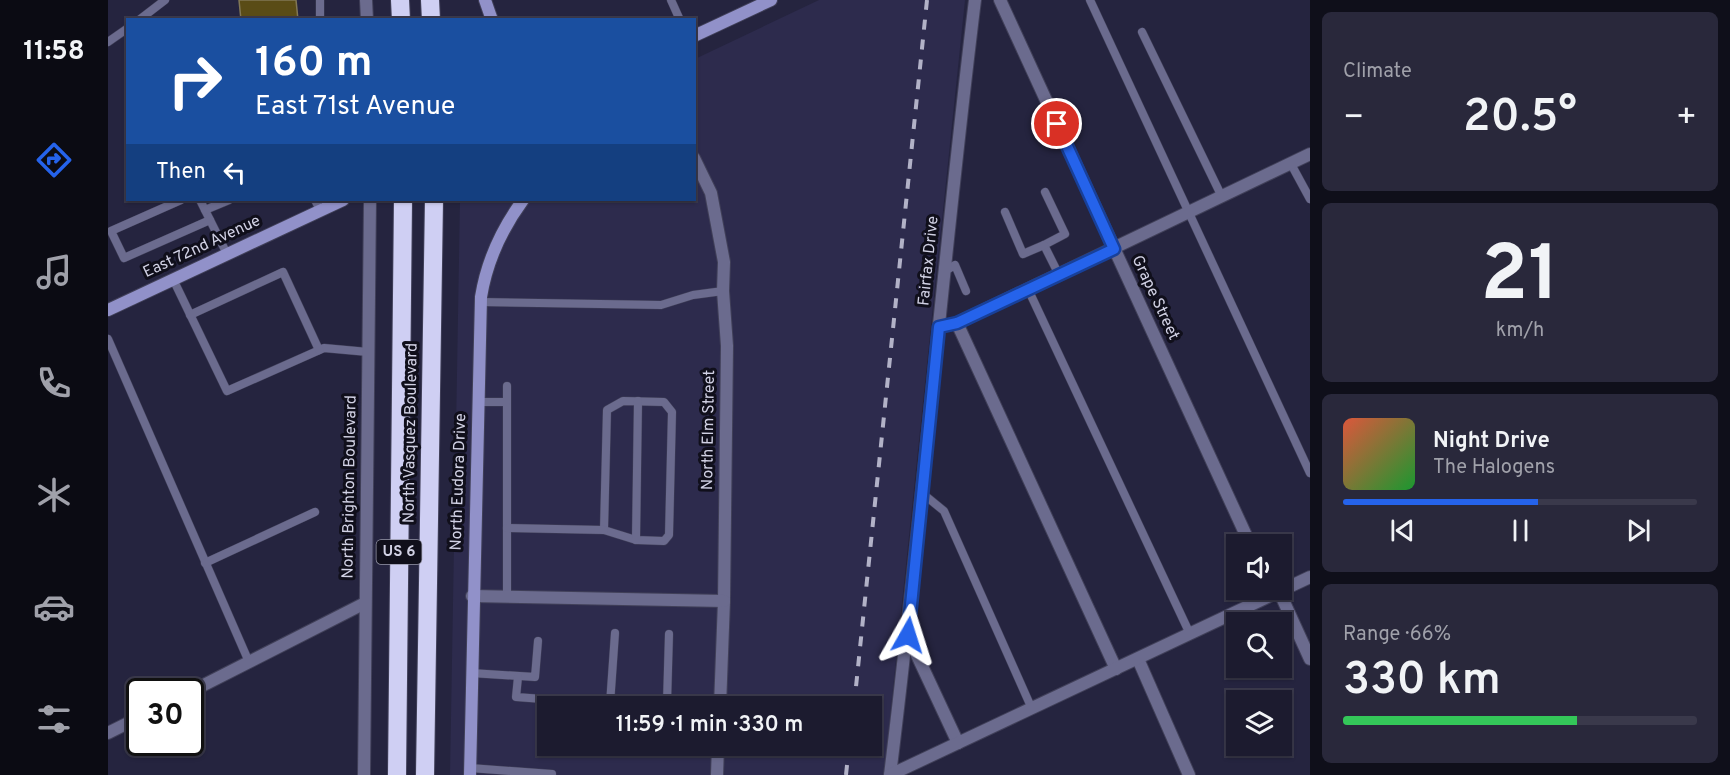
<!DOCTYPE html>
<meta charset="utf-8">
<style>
:root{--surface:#1c1b2f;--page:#29283b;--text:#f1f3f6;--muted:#a0a1aa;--line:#3a394b;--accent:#2563eb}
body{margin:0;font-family:Overpass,sans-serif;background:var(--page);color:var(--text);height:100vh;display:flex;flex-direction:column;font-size:22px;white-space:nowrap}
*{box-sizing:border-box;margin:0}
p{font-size:20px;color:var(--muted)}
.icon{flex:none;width:33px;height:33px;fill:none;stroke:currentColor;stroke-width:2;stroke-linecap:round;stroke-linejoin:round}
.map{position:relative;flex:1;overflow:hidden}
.panel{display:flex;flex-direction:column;gap:12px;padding:12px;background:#0f0f1a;width:420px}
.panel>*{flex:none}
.guide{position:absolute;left:18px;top:18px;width:570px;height:183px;border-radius:0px;box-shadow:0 2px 4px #0004,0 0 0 2px var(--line);background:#1a4fa0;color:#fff;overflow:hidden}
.buttons{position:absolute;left:1118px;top:534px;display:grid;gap:12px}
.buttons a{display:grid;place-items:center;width:66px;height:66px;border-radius:0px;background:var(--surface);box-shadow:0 2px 4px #0004,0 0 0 2px var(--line);font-size:30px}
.speed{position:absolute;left:18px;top:678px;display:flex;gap:12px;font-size:30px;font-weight:700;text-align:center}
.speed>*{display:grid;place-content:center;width:78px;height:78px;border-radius:50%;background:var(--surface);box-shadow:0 2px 4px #0004,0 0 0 2px var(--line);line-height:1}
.speed .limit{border:3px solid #111;border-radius:9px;background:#fff;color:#111}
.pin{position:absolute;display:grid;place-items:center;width:51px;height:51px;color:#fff;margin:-26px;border:3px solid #fff;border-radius:50%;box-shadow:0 2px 6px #0007}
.me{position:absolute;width:66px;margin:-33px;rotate:6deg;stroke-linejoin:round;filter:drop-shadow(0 0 4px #0008)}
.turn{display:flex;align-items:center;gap:21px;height:126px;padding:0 30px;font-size:27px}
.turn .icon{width:78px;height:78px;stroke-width:2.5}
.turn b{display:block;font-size:42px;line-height:51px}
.then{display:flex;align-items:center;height:57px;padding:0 30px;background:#0003;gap:12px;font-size:22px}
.big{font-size:45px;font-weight:600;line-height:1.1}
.panel .card{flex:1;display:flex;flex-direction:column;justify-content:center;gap:9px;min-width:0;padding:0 21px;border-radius:9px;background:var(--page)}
.panel .dial{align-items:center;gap:0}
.dial b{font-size:78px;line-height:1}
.song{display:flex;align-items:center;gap:18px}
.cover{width:72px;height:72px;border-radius:9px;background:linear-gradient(135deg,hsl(10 70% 55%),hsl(130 70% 35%))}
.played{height:6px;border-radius:3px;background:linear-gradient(90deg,var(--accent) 55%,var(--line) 55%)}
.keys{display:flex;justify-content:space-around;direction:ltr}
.heat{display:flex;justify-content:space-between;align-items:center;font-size:33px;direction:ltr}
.charge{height:9px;border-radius:4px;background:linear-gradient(90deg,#34c759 66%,var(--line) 0)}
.trip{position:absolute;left:429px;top:696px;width:345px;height:60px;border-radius:0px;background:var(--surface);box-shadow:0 2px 4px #0004,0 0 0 2px var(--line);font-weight:600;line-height:60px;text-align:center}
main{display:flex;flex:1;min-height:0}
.menu{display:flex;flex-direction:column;width:108px;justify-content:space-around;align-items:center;background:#0b0b13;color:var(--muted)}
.menu .icon{width:42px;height:42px}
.menu .on{color:var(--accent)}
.menu b{font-size:27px;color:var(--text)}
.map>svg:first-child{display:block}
.built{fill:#2d2b4d;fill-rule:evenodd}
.building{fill:#5a4c16;stroke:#817756;stroke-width:1.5}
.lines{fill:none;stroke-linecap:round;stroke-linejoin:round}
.lane-casing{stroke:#414059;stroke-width:9}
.street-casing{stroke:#414059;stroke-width:14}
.secondary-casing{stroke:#414059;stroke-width:14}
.highway-casing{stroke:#414059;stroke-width:20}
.lane{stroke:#6b6b8e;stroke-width:8}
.street{stroke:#6b6b8e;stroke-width:12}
.secondary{stroke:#9191c9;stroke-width:12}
.highway{stroke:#cfcff3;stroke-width:18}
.rail{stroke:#b2b2c7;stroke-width:4;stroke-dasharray:10 10;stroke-linecap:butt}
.route-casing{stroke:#184099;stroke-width:15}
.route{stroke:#2563eb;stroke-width:10}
.labels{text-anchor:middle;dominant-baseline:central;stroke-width:6;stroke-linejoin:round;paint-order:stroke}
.shield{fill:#100f1b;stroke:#9797a8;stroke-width:1.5}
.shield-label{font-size:15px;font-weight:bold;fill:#d1d1e4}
.street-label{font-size:16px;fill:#d1d1e4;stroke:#100f1b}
</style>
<main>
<nav class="menu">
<b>11:58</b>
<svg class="icon on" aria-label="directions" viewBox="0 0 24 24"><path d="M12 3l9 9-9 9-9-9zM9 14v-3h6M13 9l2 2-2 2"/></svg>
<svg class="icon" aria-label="music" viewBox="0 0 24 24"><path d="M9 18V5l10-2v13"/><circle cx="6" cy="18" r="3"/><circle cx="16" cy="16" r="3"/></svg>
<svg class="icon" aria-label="phone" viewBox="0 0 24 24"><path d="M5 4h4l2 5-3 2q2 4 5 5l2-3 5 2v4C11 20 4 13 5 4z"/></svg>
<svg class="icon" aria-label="climate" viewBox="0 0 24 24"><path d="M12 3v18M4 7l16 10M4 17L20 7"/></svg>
<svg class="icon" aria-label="car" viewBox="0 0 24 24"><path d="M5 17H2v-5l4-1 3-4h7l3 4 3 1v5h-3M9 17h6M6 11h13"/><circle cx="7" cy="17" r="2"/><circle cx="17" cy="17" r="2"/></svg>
<svg class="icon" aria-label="filters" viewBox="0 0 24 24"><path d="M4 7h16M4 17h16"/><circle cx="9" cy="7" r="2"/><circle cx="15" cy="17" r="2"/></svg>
</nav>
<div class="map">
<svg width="1202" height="775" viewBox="0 0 1202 775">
<rect width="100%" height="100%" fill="#25243f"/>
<!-- built -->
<path class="built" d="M711,0H857L776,775H342L352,200H586L587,59ZM440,706H764V746H440Z"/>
<!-- building -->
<polygon class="building" points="131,0 188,0 190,20 133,20"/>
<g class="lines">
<defs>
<g id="lane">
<polyline points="212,0 212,20"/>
<polyline points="563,0 572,20"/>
<polyline points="982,0 1202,473"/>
<polyline points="31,20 57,0"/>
<polyline points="1034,32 1114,197"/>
<polyline points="0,42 20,28"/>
<polyline points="1183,164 1202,199"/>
<polyline points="937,192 957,234 936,245 951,275"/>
<polyline points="73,200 3,231 16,258 102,220"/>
<polyline points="92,200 119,254"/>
<polyline points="207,200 212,210"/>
<polyline points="97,210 121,200"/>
<polyline points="897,212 915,254 936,245"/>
<polyline points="837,271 847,265 858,291"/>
<polyline points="65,279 119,391 216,348 260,352"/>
<polyline points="920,289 1082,634"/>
<polyline points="372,302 553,305 585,295 615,291"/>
<polyline points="82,315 175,272 211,350"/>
<polyline points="0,339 141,662"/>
<polyline points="399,386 399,597"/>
<polygon points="515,401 556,402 564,412 561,535 556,541 528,540 496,530 499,410"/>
<polyline points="369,402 398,402"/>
<polyline points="814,493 836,511 924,709"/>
<polyline points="399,528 496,530"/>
<polyline points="528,540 530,401"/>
<polyline points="97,563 207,512"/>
<polyline points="363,673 427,677 430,641"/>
<polyline points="410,677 408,697 502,704 507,633"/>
<polyline points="502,704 559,703 561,634"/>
<polyline points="362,768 444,774"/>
</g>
<g id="street">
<polyline points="258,0 259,20"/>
<polyline points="892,0 1142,544"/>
<polyline points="586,158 603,193 616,262 615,291 619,346 616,601 612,706"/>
<polyline points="849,323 1008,669"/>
<polyline points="831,327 849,323 1202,154"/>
<polyline points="1171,591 1202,659"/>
<polyline points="364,596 616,601"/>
<polyline points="800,636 850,743"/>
<polyline points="1030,659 1081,775"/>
<polyline points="82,692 257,603"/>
<polyline points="0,733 32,717"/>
<polyline points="256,775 262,200"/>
<polyline points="609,775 610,746"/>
<path d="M782,775C814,517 835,258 867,0"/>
<polyline points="782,775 1202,577"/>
</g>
<g id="secondary">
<polyline points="377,0 384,20"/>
<polyline points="586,36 663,0"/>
<polyline points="0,310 235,200"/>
<path d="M362,775L373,297C379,260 393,230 415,200"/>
</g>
<g id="highway">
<polyline points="292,0 293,20"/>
<polyline points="322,0 323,20"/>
<polyline points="289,775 295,200"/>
<polyline points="317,775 326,200"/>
</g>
</defs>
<!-- lane casing -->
<use href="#lane" class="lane-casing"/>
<!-- street casing -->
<use href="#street" class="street-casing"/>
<!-- secondary casing -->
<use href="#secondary" class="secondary-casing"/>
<!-- highway casing -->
<use href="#highway" class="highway-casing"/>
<!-- lane -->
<use href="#lane" class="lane"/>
<!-- street -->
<use href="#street" class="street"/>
<!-- secondary -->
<use href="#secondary" class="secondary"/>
<!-- highway -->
<use href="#highway" class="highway"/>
<!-- rail -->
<g class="rail">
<polyline points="746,706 819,0"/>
<polyline points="738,775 741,746"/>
</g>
</g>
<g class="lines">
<defs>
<polyline id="route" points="800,635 831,327 849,323 1006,249 949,124"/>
</defs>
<!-- route casing -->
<use href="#route" class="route-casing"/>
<!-- route -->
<use href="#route" class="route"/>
</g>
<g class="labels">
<!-- shield labels -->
<rect class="shield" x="268.5" y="540" width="45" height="24" rx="4.5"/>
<g class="shield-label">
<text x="291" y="552">US 6</text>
</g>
<!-- street labels -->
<g class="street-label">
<text transform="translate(94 247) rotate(-25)">East 72nd Avenue</text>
<text transform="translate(821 261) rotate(-84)">Fairfax Drive</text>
<text transform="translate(1047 298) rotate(65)">Grape Street</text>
<text transform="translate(601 430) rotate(-89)">North Elm Street</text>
<text transform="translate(303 433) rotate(-89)">North Vasquez Boulevard</text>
<text transform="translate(351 482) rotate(-88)">North Eudora Drive</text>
<text transform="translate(242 487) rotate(-89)">North Brighton Boulevard</text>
</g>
</g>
</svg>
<div class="buttons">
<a><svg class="icon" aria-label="sound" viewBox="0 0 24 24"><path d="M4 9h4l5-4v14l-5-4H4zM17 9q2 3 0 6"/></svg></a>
<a><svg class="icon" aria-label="search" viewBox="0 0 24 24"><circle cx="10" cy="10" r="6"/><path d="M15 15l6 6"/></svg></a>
<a><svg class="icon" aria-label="layers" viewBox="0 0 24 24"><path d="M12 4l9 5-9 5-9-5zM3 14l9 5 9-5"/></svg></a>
</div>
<div class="speed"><div class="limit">30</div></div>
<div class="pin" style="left:949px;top:124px;background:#d93025"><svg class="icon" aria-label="arrive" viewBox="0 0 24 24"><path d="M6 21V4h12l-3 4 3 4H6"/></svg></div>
<svg class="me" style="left:800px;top:635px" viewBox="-20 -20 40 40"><path d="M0-17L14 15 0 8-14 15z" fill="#2563eb" stroke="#fff" stroke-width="4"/></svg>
<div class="trip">11:59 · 1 min · 330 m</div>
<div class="guide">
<div class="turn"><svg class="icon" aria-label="right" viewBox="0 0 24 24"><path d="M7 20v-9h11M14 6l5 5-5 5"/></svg><div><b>160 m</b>East 71st Avenue</div></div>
<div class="then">Then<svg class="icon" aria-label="left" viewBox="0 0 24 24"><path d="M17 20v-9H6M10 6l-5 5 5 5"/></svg></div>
</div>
</div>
<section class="panel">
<div class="card"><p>Climate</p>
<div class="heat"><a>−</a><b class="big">20.5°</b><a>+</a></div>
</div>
<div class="card dial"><b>21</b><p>km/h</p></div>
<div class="card">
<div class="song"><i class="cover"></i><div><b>Night Drive</b><p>The Halogens</p></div></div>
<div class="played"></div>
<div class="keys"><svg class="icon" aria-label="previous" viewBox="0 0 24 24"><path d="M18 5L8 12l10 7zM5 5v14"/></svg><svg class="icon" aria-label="pause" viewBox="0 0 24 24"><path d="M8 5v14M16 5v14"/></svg><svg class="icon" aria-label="next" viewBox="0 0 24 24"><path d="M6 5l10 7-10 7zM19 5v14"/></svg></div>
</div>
<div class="card"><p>Range · 66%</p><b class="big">330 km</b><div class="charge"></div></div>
</section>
</main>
